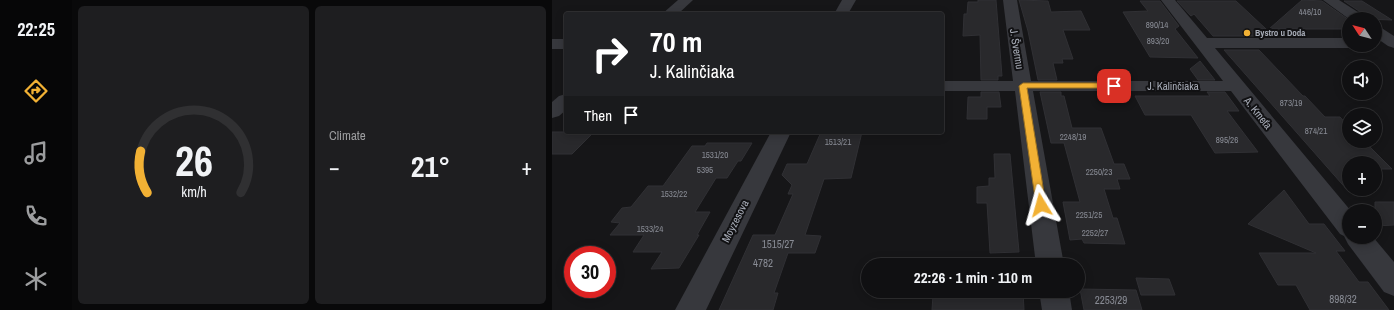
<!DOCTYPE html>
<meta charset="utf-8">
<style>
:root{--surface:#101012;--page:#1e1e20;--text:#f1f3f6;--muted:#9c9d9f;--line:#303032;--accent:#f2b134}
body{margin:0;font-family:"Archivo Narrow",sans-serif;background:var(--page);color:var(--text);height:100vh;display:flex;flex-direction:column;font-size:15px;white-space:nowrap}
*{box-sizing:border-box;margin:0}
p{font-size:13px;color:var(--muted)}
.icon{flex:none;width:22px;height:22px;fill:none;stroke:currentColor;stroke-width:2;stroke-linecap:round;stroke-linejoin:round}
.map{position:relative;flex:1;overflow:hidden}
.panel{display:flex;flex-direction:column;gap:6px;padding:6px;background:#09090a;width:480px}
.panel>*{flex:none}
.banner{position:absolute;left:12px;top:12px;width:380px;height:122px;border-radius:4px;box-shadow:0 2px 10px #0003,0 0 0 1px var(--line);background:#202124;color:#fff;overflow:hidden}
.needle{width:26px;rotate:306deg}
.fabs{position:absolute;left:790px;top:12px;display:grid;gap:8px}
.fabs a{display:grid;place-items:center;width:40px;height:40px;border-radius:50%;background:var(--surface);box-shadow:0 2px 10px #0003,0 0 0 1px var(--line);font-size:20px}
.speed{position:absolute;left:12px;top:246px;display:flex;gap:8px;font-size:20px;font-weight:700;text-align:center}
.speed>*{display:grid;place-content:center;width:52px;height:52px;border-radius:50%;background:var(--surface);box-shadow:0 2px 10px #0003,0 0 0 1px var(--line);line-height:1}
.speed .limit{border:6px solid #d22;background:#fff;color:#111}
.pin{position:absolute;display:grid;place-items:center;width:34px;height:34px;color:#fff;margin:-17px;border-radius:8px;box-shadow:0 2px 6px #0006}
.me{position:absolute;width:44px;margin:-22px;rotate:352deg;stroke-linejoin:round;filter:drop-shadow(0 0 3px #0008)}
.turn{display:flex;align-items:center;gap:14px;height:84px;padding:0 20px;font-size:18px}
.turn .icon{width:52px;height:52px;stroke-width:2.5}
.turn b{display:block;font-size:28px;line-height:34px}
.then{display:flex;align-items:center;height:38px;padding:0 20px;background:#0003;gap:8px;font-size:15px}
.big{font-size:30px;font-weight:800;line-height:1.1}
.panel .widget{flex:1;display:flex;flex-direction:column;justify-content:center;gap:6px;min-width:0;padding:0 14px;border-radius:6px;background:var(--page)}
.panel .dial{align-items:center;gap:0}
.dial svg{height:104px;overflow:visible;fill:none;stroke:var(--line);stroke-width:7;stroke-linecap:round;text-anchor:middle}
.dial text{fill:var(--text);stroke:none}
.heat{display:flex;justify-content:space-between;align-items:center;font-size:22px;direction:ltr}
.panel .tiles{flex:1;display:grid;gap:6px;grid-template-columns:repeat(2,1fr)}
.trip{position:absolute;left:309px;top:258px;width:224px;height:40px;border-radius:20px;background:var(--surface);box-shadow:0 2px 10px #0003,0 0 0 1px var(--line);font-weight:800;line-height:40px;text-align:center}
main{display:flex;flex:1;min-height:0}
.tab-bar{display:flex;flex-direction:column;width:72px;justify-content:space-around;align-items:center;background:#060607;color:var(--muted)}
.tab-bar .icon{width:28px;height:28px}
.tab-bar .selected{color:var(--accent)}
.tab-bar b{font-size:18px;color:var(--text)}
.map>svg:first-child{display:block}
.building{fill:#29292c;stroke:#303034}
.lines{fill:none;stroke-linecap:round;stroke-linejoin:round}
.minor{fill:#37383d;fill-rule:evenodd}
.route{fill:#f2b134;stroke:#9d7322}
.poi-dot{fill:#f2b134;stroke:#111113;stroke-width:1.5}
.labels{text-anchor:middle;dominant-baseline:central;stroke-width:4;stroke-linejoin:round;paint-order:stroke}
.number-label{font-size:9px;fill:#888b94}
.far-poi-label{font-size:9px;font-weight:bold;fill:#a8adb8;stroke:#111113;text-anchor:start}
.street-label{font-size:11px;fill:#a8adb8;stroke:#111113}
.near-number-label{font-size:11px;fill:#888b94}
</style>
<main>
<nav class="tab-bar">
<b>22:25</b>
<svg class="icon selected" aria-label="directions" viewBox="0 0 24 24"><path d="M12 3l9 9-9 9-9-9zM9 14v-3h6M13 9l2 2-2 2"/></svg>
<svg class="icon" aria-label="music" viewBox="0 0 24 24"><path d="M9 18V5l10-2v13"/><circle cx="6" cy="18" r="3"/><circle cx="16" cy="16" r="3"/></svg>
<svg class="icon" aria-label="phone" viewBox="0 0 24 24"><path d="M5 4h4l2 5-3 2q2 4 5 5l2-3 5 2v4C11 20 4 13 5 4z"/></svg>
<svg class="icon" aria-label="climate" viewBox="0 0 24 24"><path d="M12 3v18M4 7l16 10M4 17L20 7"/></svg>
</nav>
<section class="panel">
<div class="tiles">
<div class="widget dial"><svg viewBox="0 0 100 80">
<path d="M14 69A42 42 0 1 1 86 69"/>
<path d="M14 69A42 42 0 0 1 9 37" stroke="#f2b134"/>
<text x="50" y="56" font-size="32" font-weight="700">26</text>
<text x="50" y="72" font-size="11">km/h</text>
</svg></div>
<div class="widget"><p>Climate</p>
<div class="heat"><a>−</a><b class="big">21°</b><a>+</a></div>
</div>
</div>
</section>
<div class="map">
<svg width="842" height="310" viewBox="0 0 842 310">
<rect width="100%" height="100%" fill="#161618"/>
<!-- building -->
<g class="building">
<polygon points="426,0 444,0 450,76 446,76 446,80 429,80 428,35 411,36 412,14 415,14 416,2 426,2"/>
<polygon points="467,0 496,1 499,12 529,11 538,30 511,30 521,59 510,59 511,63 501,63 505,80 486,80 476,31"/>
<polygon points="750,0 770,1 797,20 797,29 717,29"/>
<polygon points="588,1 608,1 627,26 623,29 646,58 598,57 571,12 596,11"/>
<polygon points="625,1 684,1 714,29 702,29 709,36 661,36 642,14 639,16"/>
<polygon points="792,1 810,1 840,20 815,19 813,15"/>
<polygon points="672,50 707,50 751,96 753,96 773,117 788,117 797,127 797,141 812,141 840,169 823,169 823,163 797,163 797,192"/>
<polygon points="648,61 663,80 646,80 638,69"/>
<polygon points="429,92 447,92 449,107 435,107 435,119 415,119 416,97 429,97"/>
<polygon points="488,92 509,92 509,96 512,96 520,128 549,128 562,164 572,164 578,179 565,179 568,189 552,189 561,218 565,218 573,244 532,243 530,239 518,240 511,202 528,202 512,143 499,143"/>
<polygon points="655,92 673,92 687,111 675,111 706,152 663,153 639,115 593,115 583,96 658,96"/>
<polygon points="0,132 42,132 20,154 0,154"/>
<polygon points="269,132 310,132 299,178 272,179 253,235 269,236 263,253 236,253 222,293 226,293 221,310 167,310 201,235 223,235 241,194 236,194 240,185 230,175 235,164 255,164"/>
<polygon points="155,143 200,143 189,161 186,161 175,178 164,178 143,212 158,212 145,235 147,235 127,268 99,269 110,252 81,252 92,235 58,235 68,223 59,222 70,208 79,207 96,186 111,186 140,146 153,146"/>
<polygon points="442,154 458,154 467,252 438,253 435,203 425,203 425,187 437,186 437,178 443,178"/>
<polygon points="732,190 757,224 772,224 793,251 784,251 807,282 816,282 837,310 758,310 744,285 726,285 707,253 764,253 696,224"/>
<polygon points="823,202 842,202 842,225 823,226"/>
<polygon points="584,278 617,279 623,295 589,295"/>
<polygon points="528,289 584,290 590,310 532,310"/>
<polygon points="438,291 471,291 472,310 380,310 381,295 438,294"/>
</g>
<g class="lines">
<!-- minor -->
<g class="minor">
<polygon points="126,0 141,0 126,14 110,14"/>
<polygon points="290,0 304,0 296,14 282,14"/>
<polygon points="451,0 465,0 479,81 671,81 609,0 623,0 655,38 797,38 797,45 804,45 803,46 797,48 663,48 799,211 797,211 797,237 821,237 842,262 842,296 832,292 796,244 792,236 788,234 679,91 481,91 512,265 484,265 463,91 390,91 390,81 461,81"/>
<polygon points="771,0 787,0 812,16 814,19 797,19"/>
<polygon points="823,25 828,27 842,36 842,48 836,46 823,37"/>
<rect x="0" y="39" width="14" height="10"/>
<polygon points="14,94 14,110 7,116 0,118 0,102 7,96"/>
<polygon points="219,132 239,132 154,310 123,310"/>
<polygon points="487,291 517,291 520,310 490,310"/>
</g>
</g>
<!-- route -->
<polygon class="route" points="471,83 562,83 566,86 562,88 475,88 494,205 493,208 485,208 484,205 467,86"/>
<!-- markers -->
<circle class="poi-dot" cx="695" cy="33" r="4"/>
<g class="labels">
<!-- number labels -->
<g class="number-label">
<text x="758" y="12">446/10</text>
<text x="605" y="25">890/14</text>
<text x="606" y="41">893/20</text>
<text x="739" y="103">873/19</text>
<text x="764" y="131">874/21</text>
<text x="521" y="137">2248/19</text>
<text x="675" y="140">895/26</text>
<text x="286" y="142">1513/21</text>
<text x="163" y="155">1531/20</text>
<text x="153" y="170">5395</text>
<text x="547" y="172">2250/23</text>
<text x="122" y="194">1532/22</text>
<text x="537" y="215">2251/25</text>
<text x="98" y="229">1533/24</text>
<text x="543" y="233">2252/27</text>
</g>
<!-- far-poi labels -->
<g class="far-poi-label">
<text x="703" y="33">Bystro u Doda</text>
</g>
<!-- street labels -->
<g class="street-label">
<text transform="translate(465 49) rotate(81)">J. Švermu</text>
<text x="621" y="86">J. Kalinčiaka</text>
<text transform="translate(706 113) rotate(51)">A. Kmeťa</text>
<text transform="translate(183 221) rotate(-63)">Moyzesova</text>
</g>
<!-- near-number labels -->
<g class="near-number-label">
<text x="226" y="244">1515/27</text>
<text x="211" y="263">4782</text>
<text x="791" y="299">898/32</text>
<text x="559" y="300">2253/29</text>
</g>
</g>
</svg>
<div class="fabs">
<a><svg class="needle" viewBox="-14 -14 28 28"><path d="M0-13l5 13h-10z" fill="#e53935"/><path d="M0 13l5-13h-10z" fill="#9c9d9f"/></svg></a>
<a><svg class="icon" aria-label="sound" viewBox="0 0 24 24"><path d="M4 9h4l5-4v14l-5-4H4zM17 9q2 3 0 6"/></svg></a>
<a><svg class="icon" aria-label="layers" viewBox="0 0 24 24"><path d="M12 4l9 5-9 5-9-5zM3 14l9 5 9-5"/></svg></a>
<a>+</a>
<a>−</a>
</div>
<div class="speed"><div class="limit">30</div></div>
<div class="pin" style="left:562px;top:86px;background:#d93025"><svg class="icon" aria-label="arrive" viewBox="0 0 24 24"><path d="M6 21V4h12l-3 4 3 4H6"/></svg></div>
<svg class="me" style="left:489px;top:205px" viewBox="-20 -20 40 40"><path d="M0-17L14 15 0 8-14 15z" fill="#f2b134" stroke="#fff" stroke-width="4"/></svg>
<div class="trip">22:26 · 1 min · 110 m</div>
<div class="banner">
<div class="turn"><svg class="icon" aria-label="right" viewBox="0 0 24 24"><path d="M7 20v-9h11M14 6l5 5-5 5"/></svg><div><b>70 m</b>J. Kalinčiaka</div></div>
<div class="then">Then<svg class="icon" aria-label="arrive" viewBox="0 0 24 24"><path d="M6 21V4h12l-3 4 3 4H6"/></svg></div>
</div>
</div>
</main>
